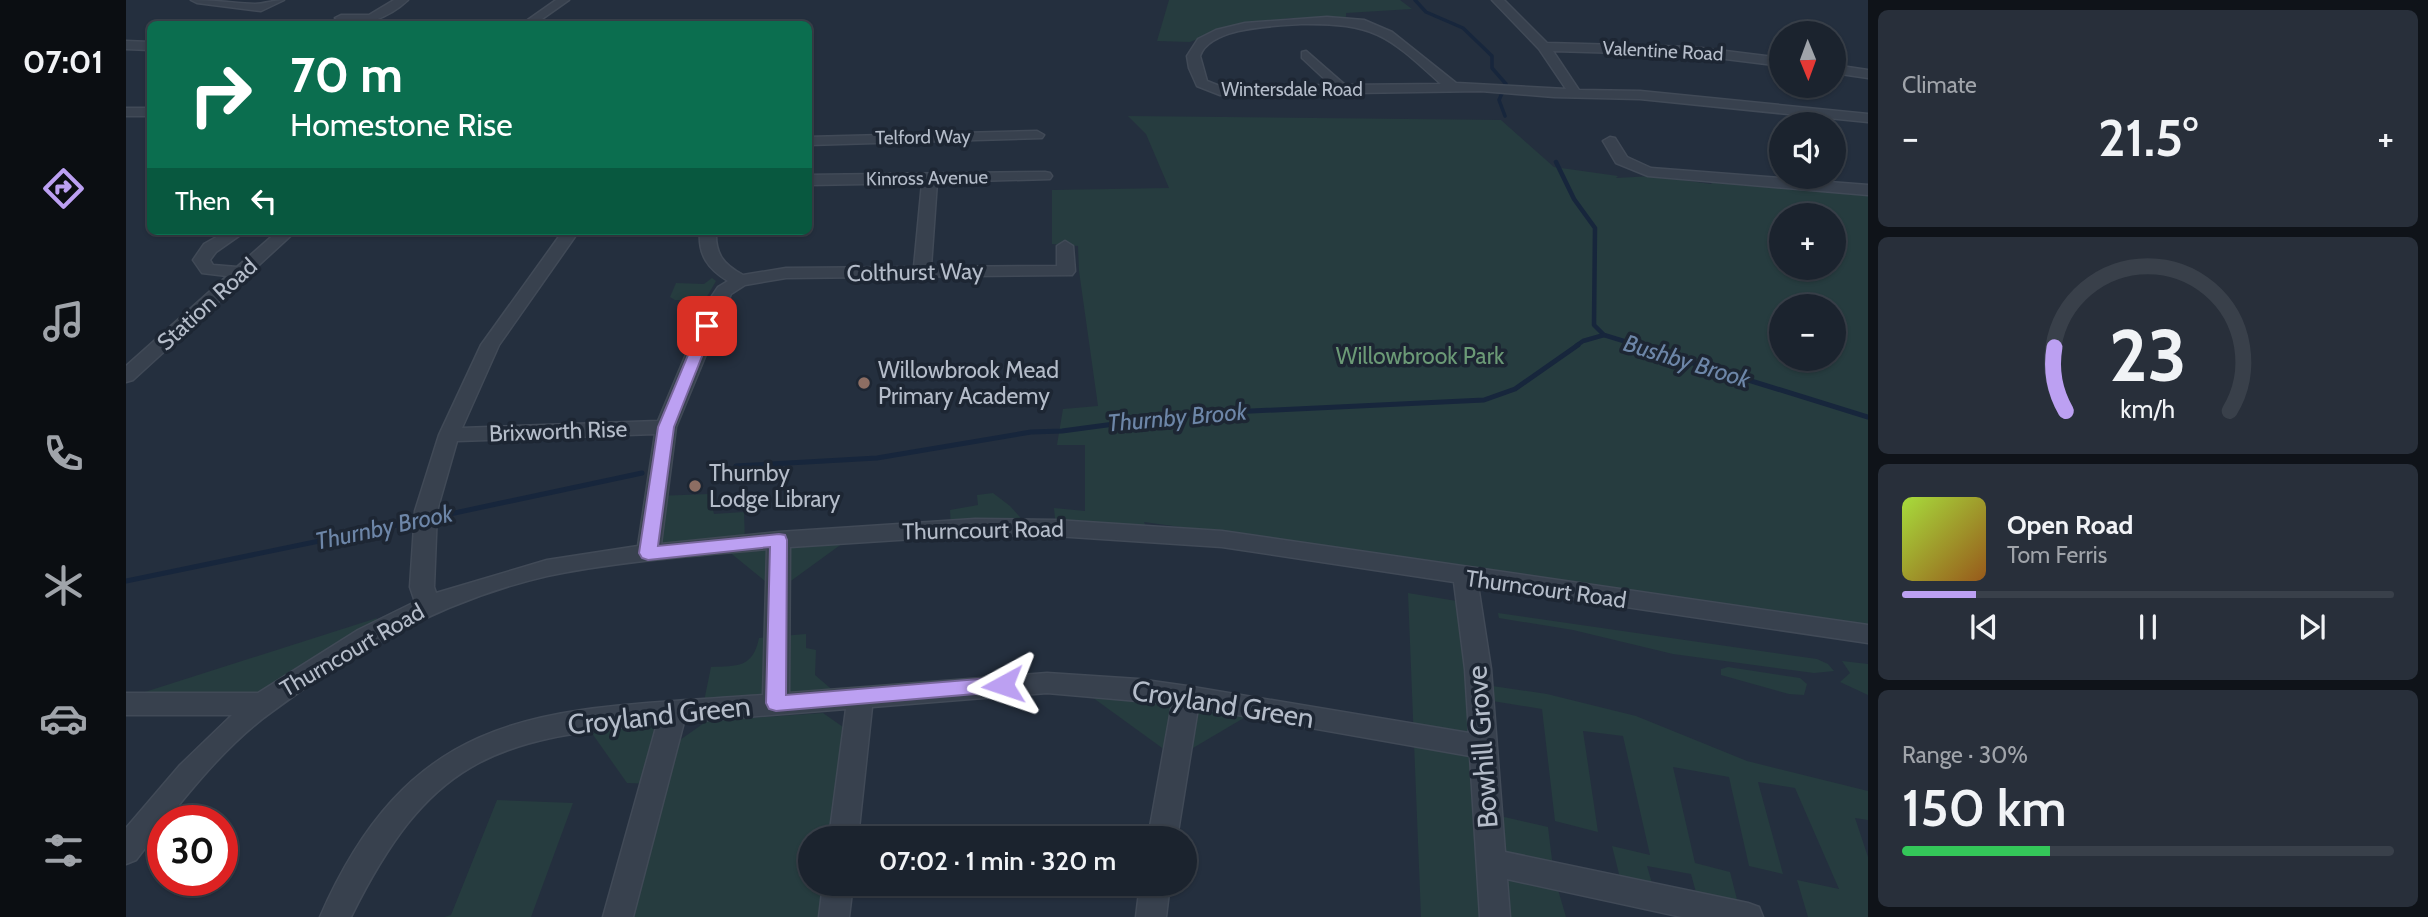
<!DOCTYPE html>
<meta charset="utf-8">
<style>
:root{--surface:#1b232e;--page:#282f3a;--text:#f1f3f6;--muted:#a0a4aa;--line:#39404a;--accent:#bca0f2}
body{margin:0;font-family:Cabin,sans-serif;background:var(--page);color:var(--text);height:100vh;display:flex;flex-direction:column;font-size:26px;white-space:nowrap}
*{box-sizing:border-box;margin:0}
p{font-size:23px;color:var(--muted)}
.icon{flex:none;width:38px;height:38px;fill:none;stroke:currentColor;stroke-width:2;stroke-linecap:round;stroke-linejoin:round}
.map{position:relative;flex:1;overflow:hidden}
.side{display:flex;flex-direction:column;gap:10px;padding:10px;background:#0f1319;width:560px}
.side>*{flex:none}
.banner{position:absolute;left:21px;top:21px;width:665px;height:214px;border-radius:10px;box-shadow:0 2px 5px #0004,0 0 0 2px var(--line);background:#0b6e4f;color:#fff;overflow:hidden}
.needle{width:46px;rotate:179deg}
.controls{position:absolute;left:1643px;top:21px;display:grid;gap:14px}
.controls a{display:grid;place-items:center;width:77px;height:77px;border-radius:50%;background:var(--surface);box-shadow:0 2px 5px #0004,0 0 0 2px var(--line);font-size:35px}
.speed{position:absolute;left:21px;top:805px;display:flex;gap:14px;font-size:35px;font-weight:700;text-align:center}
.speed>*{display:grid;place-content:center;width:91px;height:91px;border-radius:50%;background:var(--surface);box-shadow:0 2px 5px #0004,0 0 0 2px var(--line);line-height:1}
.speed .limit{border:10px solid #d22;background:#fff;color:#111}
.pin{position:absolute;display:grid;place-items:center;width:60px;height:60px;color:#fff;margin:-30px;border-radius:14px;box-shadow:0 4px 10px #0006}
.me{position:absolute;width:77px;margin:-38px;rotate:265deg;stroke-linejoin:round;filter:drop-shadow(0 0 5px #0008)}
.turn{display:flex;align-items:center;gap:24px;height:147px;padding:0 28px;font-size:32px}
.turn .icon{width:91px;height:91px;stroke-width:2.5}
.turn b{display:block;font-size:49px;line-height:60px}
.then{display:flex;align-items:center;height:66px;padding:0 28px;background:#0003;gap:14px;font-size:26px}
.big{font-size:52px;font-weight:600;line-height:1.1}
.side .tile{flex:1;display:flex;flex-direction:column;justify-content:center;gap:10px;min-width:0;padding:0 24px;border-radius:10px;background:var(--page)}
.side .dial{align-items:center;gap:0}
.dial svg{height:182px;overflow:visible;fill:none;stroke:var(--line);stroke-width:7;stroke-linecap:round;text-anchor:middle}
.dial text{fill:var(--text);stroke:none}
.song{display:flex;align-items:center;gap:21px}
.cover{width:84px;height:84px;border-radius:10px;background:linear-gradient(135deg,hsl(80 70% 55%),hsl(30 70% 35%))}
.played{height:7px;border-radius:4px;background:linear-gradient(90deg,var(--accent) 15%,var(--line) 15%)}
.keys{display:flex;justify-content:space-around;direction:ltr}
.heat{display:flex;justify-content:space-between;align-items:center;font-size:38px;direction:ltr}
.charge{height:10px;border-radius:5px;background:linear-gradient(90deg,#34c759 30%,var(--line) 0)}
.trip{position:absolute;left:672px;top:826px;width:399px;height:70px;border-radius:35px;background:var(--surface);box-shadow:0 2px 5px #0004,0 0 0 2px var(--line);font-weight:600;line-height:70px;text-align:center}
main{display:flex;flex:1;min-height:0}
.tab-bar{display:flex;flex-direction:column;width:126px;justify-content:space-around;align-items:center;background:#0b0e12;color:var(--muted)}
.tab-bar .icon{width:49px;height:49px}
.tab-bar .selected{color:var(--accent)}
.tab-bar b{font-size:32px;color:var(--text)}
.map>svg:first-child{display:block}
.green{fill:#263c3f;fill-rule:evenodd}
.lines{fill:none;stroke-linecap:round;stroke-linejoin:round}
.stream-far2{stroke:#17263c;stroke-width:3.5}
.stream-far1{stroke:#17263c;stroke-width:4.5}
.stream{stroke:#17263c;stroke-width:5}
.minor-casing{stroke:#414a57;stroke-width:3}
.minor{fill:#38414e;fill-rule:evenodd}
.route{fill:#bca0f2;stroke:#7a689d;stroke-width:2}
.education-dot{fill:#8d6e63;stroke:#1d2633;stroke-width:2.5}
.labels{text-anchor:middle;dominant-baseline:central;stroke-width:7;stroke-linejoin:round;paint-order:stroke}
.far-street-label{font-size:19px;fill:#b4bcc9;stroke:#1d2633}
.street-label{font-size:23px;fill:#b4bcc9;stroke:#1d2633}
.park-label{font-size:23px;fill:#6b9a76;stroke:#1d2633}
.poi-label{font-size:23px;fill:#b4bcc9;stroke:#1d2633;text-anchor:start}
.water-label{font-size:24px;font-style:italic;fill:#6d86a8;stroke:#1d2633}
.near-street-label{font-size:28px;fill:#b4bcc9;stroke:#1d2633}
</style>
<main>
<nav class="tab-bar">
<b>07:01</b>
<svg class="icon selected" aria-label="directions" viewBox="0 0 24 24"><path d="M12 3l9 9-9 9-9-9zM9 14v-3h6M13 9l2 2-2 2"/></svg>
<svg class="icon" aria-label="music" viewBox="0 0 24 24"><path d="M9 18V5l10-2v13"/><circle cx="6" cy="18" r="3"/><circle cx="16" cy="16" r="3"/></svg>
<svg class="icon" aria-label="phone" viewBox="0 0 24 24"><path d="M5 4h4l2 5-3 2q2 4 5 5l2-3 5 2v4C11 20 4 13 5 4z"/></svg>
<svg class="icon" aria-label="climate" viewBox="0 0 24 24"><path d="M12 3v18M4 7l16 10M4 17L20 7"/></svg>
<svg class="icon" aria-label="car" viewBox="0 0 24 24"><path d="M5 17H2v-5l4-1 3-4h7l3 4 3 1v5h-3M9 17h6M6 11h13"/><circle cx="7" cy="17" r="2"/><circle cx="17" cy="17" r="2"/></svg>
<svg class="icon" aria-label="filters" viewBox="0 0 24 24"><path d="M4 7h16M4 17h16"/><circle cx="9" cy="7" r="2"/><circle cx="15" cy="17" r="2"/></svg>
</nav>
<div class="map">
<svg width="1742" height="917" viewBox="0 0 1742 917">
<rect width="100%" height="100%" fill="#242f3e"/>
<!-- green -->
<g class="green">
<polygon points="1043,0 1274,0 1286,9 1220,13 1220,19 1163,18 1098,29 1064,42 1031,41"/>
<path d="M1002,116L1375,120L1428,167L1492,176L1490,178L1527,176L1585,184L1587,181L1742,194V630L1407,576L1018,522L1023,533L930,528L928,508L959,511V445H931L937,409L972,406L953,271L952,246L926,244V190L1043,188L1020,134ZM1656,215H1708V268H1656ZM1656,306H1708V359H1656Z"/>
<polygon points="586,278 590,281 579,300 549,300 544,297 550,283 578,284"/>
<polygon points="867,493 884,506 903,527 825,529 824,510 852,505 851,495"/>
<polygon points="583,494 588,514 618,512 619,543 728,535 651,591 596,546 527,553 530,496"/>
<polygon points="1282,593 1343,603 1361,813 1422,827 1428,876 1440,917 1295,917"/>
<polygon points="1372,613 1691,659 1702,664 1708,671 1688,673 1547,654 1447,630 1373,618"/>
<polygon points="251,618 241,637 136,704 0,698"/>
<path d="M680,634V648L690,650L689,675L717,699L576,711L585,667C611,666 627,668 633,638Z"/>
<polygon points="1716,661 1742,664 1742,695 1714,682 1724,673"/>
<polygon points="1602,667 1674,678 1681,684 1678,695 1663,694 1595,675 1595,669"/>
<polygon points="948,684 1133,709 1050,758"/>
<polygon points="1353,684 1421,694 1510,716 1621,761 1742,791 1742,820 1729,818 1742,857 1742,917 1682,917 1671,880 1713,889 1669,788 1632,782 1657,874 1623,866 1603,777 1547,767 1569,863 1604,872 1615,915 1574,907 1565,874 1521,866 1530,897 1497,890 1486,846 1524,855 1497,736 1457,731 1472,832 1429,821 1416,709 1354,699"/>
<polygon points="697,713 717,727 703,838 684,838 684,884 697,884 693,917 499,917 551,742 581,721"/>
<polygon points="547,714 528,784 501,783 463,729"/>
<polygon points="371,800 447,803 405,917 318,917 325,915"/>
</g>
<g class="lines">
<!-- stream-far2 -->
<polyline class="stream-far2" points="1289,0 1300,12 1337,28 1366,56 1366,68 1380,84 1373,100 1379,116"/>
<!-- stream-far1 -->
<g class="stream-far1">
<polyline points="1430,162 1448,199 1469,228 1468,325 1478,335 1514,346"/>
<polyline points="1450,346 1457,341 1478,335"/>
</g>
<!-- stream -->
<g class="stream">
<polyline points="1509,345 1742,417"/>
<polyline points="610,466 751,458 905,432 936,431 1063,414 1358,400 1389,389 1452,345"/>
<polyline points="305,518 516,473"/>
<polyline points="0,581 295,520"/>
</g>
<defs>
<g id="minor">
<path d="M65,0C87,0 108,3 129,4C138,4 148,0 158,0L135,11L71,3Z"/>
<path d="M268,0H282C265,16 231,33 209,18L215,15H243Z"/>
<polygon points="430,0 443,0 409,24 396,24"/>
<path d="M1366,0H1378L1421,43L1567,47L1656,58V66L1567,55L1427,51L1453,90L1514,91L1742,114V122L1514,99L1428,97L1355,91L1094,95L1071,86L1063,68L1061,56L1072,39L1090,30L1119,23L1201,17L1238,20L1266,32L1330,83L1440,89L1413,49ZM1175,24C1249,23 1261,35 1315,84L1219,85L1180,51L1176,52V58L1205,85L1096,87L1081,81L1074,56C1084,27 1148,26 1175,24Z"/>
<polygon points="0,41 24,42 24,50 0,49"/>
<polygon points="1708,65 1742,70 1742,78 1708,73"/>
<rect x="0" y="108" width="24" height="8"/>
<polygon points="911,131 918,135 916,138 682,145 682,137"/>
<polygon points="1484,137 1489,138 1501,157 1525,168 1742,185 1742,195 1522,176 1490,163 1477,141"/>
<path d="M919,172L924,173L926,176L924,179L811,182L805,267L931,266V246L939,241L947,246L949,271L946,275L660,278L619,285L605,294L550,427L535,544L653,532L849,519L930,520L1096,531L1742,625V643L1352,585L1365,669L1379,852L1622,903L1633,907L1637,917H1556L1381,879L1384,917H1354L1344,756L1072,708L1051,838H1022L1046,704L921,693L746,707L732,838H703L720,709L558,722L507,917H477L531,724C364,738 302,762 225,917H194C290,697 429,711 637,695L641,549C568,556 493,561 421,576C321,599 228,650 147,711C106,740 71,782 40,821H37V825L10,860L0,864V828L54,765L106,715H0V693H132L232,630L289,602L284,587L289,511L313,435L355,345L437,231H453L373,345L336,428L532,421L582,302L592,287L602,281C582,269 572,255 574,231H590C589,254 597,264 617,275L660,268L788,267L796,183L682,185V175ZM529,434L512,546L421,560L310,593L308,587L311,511L331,441ZM849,535L930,536L1096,547L1328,582L1339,669L1343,733L1061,686L1012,679L921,673L663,693L664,547Z"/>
<polygon points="101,231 120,231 90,252 84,260 87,265 111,267 152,231 170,231 7,380 0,382 0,366 101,276 76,273 67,260 78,244"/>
<polygon points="697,884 727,884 723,917 693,917"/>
<polygon points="1014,884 1044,884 1040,917 1010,917"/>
</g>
</defs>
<!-- minor casing -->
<use href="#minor" class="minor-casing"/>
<!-- minor -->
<use href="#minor" class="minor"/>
</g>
<!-- route -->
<polygon class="route" points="581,322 588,326 548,427 532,546 653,534 659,535 661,540 660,695 877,677 884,680 887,685 884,691 650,711 643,709 640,703 644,547 522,560 516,558 513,553 532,427 574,326"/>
<!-- markers -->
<g class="education-dot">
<circle cx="738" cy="383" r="7"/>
<circle cx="569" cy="486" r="7"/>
</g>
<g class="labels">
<!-- far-street labels -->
<g class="far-street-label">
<text transform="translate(1537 51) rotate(3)">Valentine Road</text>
<text x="1166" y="89">Wintersdale Road</text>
<text transform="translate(797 137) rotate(-1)">Telford Way</text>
<text transform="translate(801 178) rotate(-1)">Kinross Avenue</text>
</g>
<!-- street labels -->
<g class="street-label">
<text transform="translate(789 272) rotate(-1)">Colthurst Way</text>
<text transform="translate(81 304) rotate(-42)">Station Road</text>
<text transform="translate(432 431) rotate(-2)">Brixworth Rise</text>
<text transform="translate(857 530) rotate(-1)">Thurncourt Road</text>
<text transform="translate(1420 589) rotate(8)">Thurncourt Road</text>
<text transform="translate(226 650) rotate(-30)">Thurncourt Road</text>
</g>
<!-- park labels -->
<g class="park-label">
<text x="1294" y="356">Willowbrook Park</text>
</g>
<!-- poi labels -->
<g class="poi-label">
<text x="752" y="370">Willowbrook Mead<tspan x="752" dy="26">Primary Academy</tspan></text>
<text x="583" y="473">Thurnby<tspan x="583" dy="26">Lodge Library</tspan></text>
</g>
<!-- water labels -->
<g class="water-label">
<text transform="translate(1561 361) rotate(17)">Bushby Brook</text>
<text transform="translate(1051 417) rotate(-5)">Thurnby Brook</text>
<text transform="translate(258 527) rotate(-12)">Thurnby Brook</text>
</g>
<!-- near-street labels -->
<g class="near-street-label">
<text transform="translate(1097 704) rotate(9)">Croyland Green</text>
<text transform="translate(533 715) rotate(-6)">Croyland Green</text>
<text transform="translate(1356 747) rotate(-94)">Bowhill Grove</text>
</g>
</g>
</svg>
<div class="controls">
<a><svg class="needle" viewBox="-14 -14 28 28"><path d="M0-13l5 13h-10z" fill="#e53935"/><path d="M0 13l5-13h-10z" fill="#a0a4aa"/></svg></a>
<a><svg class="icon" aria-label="sound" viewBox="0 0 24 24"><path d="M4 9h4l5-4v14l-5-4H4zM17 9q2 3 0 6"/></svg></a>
<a>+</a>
<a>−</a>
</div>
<div class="speed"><div class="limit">30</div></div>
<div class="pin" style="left:581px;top:326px;background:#d93025"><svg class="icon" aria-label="arrive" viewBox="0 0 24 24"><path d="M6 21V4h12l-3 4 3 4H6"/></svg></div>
<svg class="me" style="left:877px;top:685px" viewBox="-20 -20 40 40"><path d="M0-17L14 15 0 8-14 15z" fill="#bca0f2" stroke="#fff" stroke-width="4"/></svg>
<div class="trip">07:02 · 1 min · 320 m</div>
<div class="banner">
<div class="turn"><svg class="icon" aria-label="right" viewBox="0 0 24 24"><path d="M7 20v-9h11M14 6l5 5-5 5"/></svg><div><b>70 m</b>Homestone Rise</div></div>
<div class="then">Then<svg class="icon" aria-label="left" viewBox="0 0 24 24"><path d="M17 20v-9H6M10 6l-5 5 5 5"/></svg></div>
</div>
</div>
<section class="side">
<div class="tile"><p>Climate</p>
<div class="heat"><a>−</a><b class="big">21.5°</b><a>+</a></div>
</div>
<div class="tile dial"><svg viewBox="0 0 100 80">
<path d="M14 69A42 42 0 1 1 86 69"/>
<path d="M14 69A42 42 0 0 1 9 41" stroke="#bca0f2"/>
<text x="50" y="56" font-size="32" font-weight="700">23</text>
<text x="50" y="72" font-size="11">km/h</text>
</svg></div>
<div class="tile">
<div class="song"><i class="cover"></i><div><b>Open Road</b><p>Tom Ferris</p></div></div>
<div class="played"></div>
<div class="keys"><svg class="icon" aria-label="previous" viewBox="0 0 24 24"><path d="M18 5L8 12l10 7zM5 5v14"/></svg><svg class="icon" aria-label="pause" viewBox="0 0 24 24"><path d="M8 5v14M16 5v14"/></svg><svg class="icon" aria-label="next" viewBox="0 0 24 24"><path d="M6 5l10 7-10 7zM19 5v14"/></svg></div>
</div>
<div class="tile"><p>Range · 30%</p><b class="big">150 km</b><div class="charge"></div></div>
</section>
</main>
